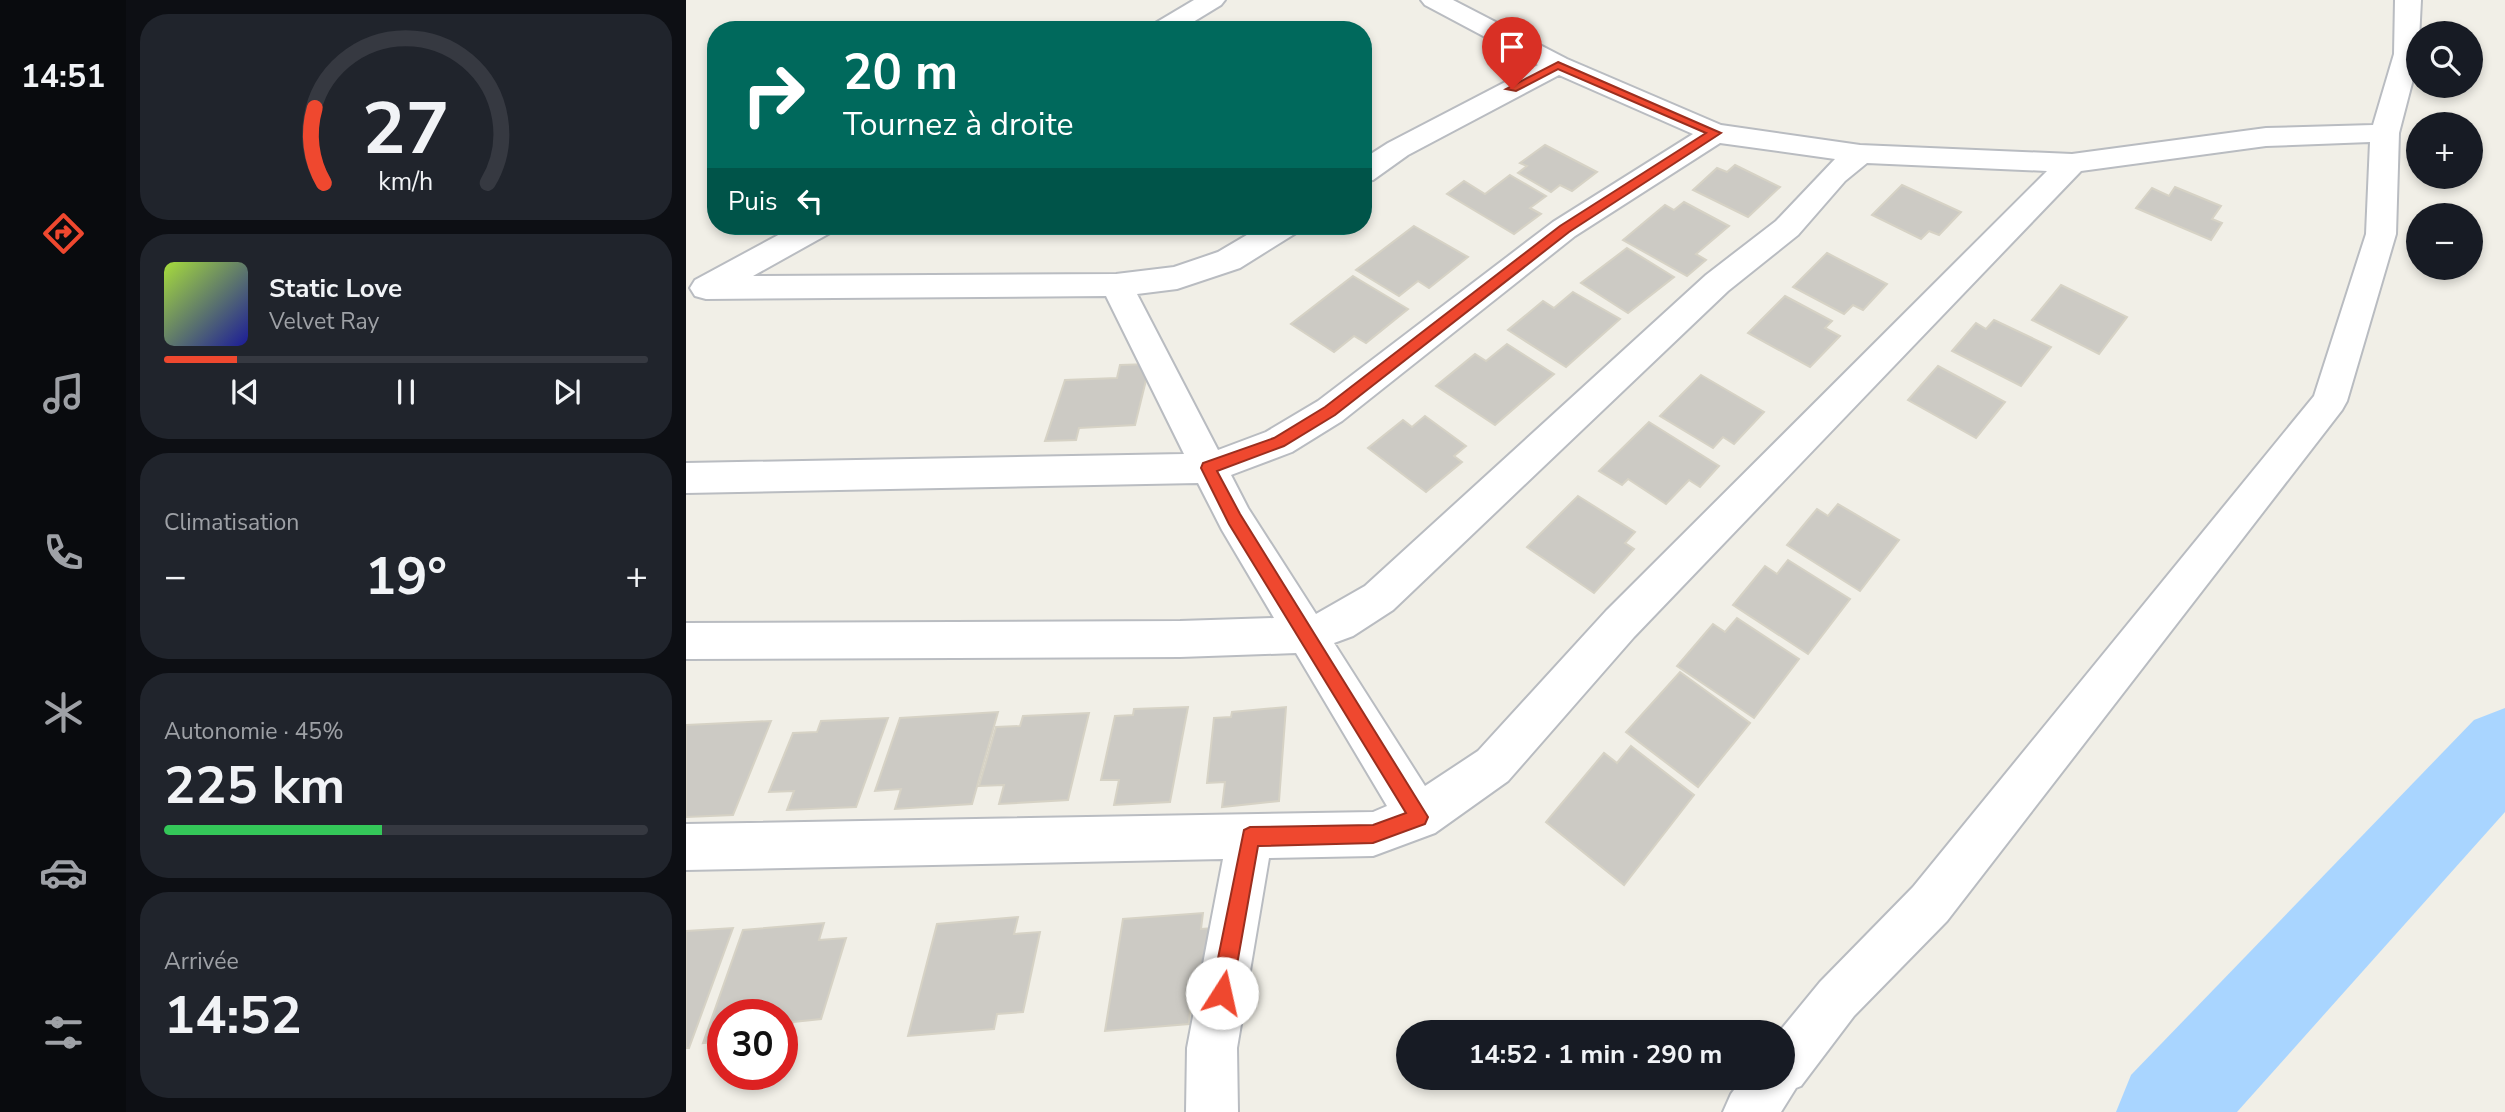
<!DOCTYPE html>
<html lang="fr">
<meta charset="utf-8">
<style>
:root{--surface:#171b24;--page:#20242c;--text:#f1f3f6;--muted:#9ea1a6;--line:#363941;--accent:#ef482f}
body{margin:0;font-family:"Nunito Sans",sans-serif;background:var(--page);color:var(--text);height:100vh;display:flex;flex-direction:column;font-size:26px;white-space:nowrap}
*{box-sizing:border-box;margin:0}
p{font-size:23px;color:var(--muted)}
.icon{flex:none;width:38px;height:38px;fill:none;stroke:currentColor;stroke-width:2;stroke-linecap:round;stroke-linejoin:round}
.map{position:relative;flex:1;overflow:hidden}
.drawer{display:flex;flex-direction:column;gap:14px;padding:14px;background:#0d0f14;width:560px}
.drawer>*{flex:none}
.banner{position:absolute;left:21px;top:21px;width:665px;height:214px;border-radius:28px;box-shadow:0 4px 10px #0003;background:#00695c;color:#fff;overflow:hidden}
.fabs{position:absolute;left:1720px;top:21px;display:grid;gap:14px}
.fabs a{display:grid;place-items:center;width:77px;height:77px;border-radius:50%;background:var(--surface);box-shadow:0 4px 10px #0003;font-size:35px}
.speed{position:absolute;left:21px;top:999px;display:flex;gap:14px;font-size:35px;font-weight:700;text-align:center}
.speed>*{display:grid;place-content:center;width:91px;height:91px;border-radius:50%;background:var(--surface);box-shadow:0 4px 10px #0003;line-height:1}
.speed .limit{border:10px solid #d22;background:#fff;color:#111}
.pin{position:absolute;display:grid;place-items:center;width:60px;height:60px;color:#fff;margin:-72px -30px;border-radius:50% 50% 50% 0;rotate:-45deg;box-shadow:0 0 7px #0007}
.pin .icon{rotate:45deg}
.me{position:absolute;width:77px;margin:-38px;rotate:10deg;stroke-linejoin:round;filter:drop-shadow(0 0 5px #0008)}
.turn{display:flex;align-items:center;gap:24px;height:147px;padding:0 21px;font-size:32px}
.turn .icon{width:91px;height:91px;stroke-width:2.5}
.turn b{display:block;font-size:49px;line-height:60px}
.then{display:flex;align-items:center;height:66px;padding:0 21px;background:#0003;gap:14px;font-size:26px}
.big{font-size:52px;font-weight:700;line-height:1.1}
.drawer .widget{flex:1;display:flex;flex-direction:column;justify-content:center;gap:10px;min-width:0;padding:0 24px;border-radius:28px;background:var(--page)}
.drawer .dial{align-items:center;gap:0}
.dial svg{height:182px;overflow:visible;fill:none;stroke:var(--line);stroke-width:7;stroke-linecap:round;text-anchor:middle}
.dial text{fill:var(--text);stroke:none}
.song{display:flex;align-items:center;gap:21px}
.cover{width:84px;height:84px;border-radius:10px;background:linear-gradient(135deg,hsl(80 70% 55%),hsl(240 70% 35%))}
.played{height:7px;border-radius:4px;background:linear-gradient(90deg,var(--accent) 15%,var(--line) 15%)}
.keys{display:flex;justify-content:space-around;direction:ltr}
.heat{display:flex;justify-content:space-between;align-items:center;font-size:38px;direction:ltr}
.charge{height:10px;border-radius:5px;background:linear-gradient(90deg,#34c759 45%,var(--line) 0)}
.trip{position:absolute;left:710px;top:1020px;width:399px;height:70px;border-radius:35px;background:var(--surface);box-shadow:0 4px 10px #0003;font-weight:700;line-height:70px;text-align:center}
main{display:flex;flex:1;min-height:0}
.menu{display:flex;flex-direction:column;width:126px;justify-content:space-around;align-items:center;background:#090b0e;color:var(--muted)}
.menu .icon{width:49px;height:49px}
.menu .selected{color:var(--accent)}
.menu b{font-size:32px;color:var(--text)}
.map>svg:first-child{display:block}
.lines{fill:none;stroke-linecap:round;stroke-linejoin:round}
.river{fill:#a9d5ff;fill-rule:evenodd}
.building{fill:#cccac4;stroke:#d6d2c5;stroke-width:2}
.minor-casing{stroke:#b9bcc1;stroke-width:4}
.minor{fill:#fff;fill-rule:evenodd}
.route{fill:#ef482f;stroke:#9b2f1f;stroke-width:2}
</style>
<main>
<nav class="menu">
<b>14:51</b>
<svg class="icon selected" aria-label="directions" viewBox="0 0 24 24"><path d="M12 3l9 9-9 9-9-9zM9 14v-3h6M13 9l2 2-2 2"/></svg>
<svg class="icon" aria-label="music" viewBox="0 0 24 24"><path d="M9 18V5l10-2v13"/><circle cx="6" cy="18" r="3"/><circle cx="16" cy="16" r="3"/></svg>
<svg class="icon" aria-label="phone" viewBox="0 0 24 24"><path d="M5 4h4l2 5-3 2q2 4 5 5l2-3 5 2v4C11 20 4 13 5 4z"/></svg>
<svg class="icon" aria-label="climate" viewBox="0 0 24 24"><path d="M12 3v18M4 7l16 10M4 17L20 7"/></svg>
<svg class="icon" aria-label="car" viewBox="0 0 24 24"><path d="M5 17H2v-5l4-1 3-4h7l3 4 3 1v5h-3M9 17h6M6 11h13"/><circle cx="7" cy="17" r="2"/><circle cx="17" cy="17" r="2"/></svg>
<svg class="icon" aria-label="filters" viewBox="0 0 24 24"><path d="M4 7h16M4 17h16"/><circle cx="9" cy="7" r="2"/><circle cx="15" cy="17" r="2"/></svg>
</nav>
<section class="drawer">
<div class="widget dial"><svg viewBox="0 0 100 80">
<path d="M14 69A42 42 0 1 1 86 69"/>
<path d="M14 69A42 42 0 0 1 10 36" stroke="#ef482f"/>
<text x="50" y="56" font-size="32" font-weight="700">27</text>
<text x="50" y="72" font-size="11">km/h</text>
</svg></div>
<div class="widget">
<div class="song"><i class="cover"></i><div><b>Static Love</b><p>Velvet Ray</p></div></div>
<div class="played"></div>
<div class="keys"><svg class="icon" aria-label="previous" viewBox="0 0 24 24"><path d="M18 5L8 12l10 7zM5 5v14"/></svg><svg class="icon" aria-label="pause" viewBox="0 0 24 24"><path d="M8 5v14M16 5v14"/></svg><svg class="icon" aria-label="next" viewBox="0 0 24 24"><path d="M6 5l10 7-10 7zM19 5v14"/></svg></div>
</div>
<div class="widget"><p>Climatisation</p>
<div class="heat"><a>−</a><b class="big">19°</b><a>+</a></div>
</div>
<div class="widget"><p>Autonomie · 45%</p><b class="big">225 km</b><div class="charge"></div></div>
<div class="widget"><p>Arrivée</p><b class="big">14:52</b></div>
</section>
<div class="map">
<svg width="1819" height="1112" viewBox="0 0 1819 1112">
<rect width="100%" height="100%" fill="#f1efe7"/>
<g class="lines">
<!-- river -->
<polygon class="river" points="1819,708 1819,812 1551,1112 1430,1112 1445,1075 1788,720"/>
</g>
<!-- building -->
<g class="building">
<polygon points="859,145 911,172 886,191 874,185 865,192 832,173 841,166 834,163"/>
<polygon points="1049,165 1094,187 1062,217 1007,190 1031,168 1041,172"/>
<polygon points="824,175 860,196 844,208 855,214 828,234 761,194 778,181 799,194"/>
<polygon points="1216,185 1275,212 1253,235 1243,231 1235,239 1186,215"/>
<polygon points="1489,187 1535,206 1526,219 1536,223 1525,240 1450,208 1466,188 1483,196"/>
<polygon points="998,202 1043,226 1010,254 1020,260 1001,276 937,240 979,205 988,210"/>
<polygon points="728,226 782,257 743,288 732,281 713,296 670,270"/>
<polygon points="941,248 988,277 942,313 895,283"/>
<polygon points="1141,253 1201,284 1177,310 1167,305 1158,314 1107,287"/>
<polygon points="667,276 722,309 680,343 668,336 648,352 605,324"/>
<polygon points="1375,285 1441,317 1413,354 1346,320"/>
<polygon points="887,292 934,319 880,367 822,330 857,301 868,308"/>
<polygon points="1099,296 1146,321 1139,328 1154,336 1124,367 1062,333"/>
<polygon points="1308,320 1365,347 1335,386 1266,351 1290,323 1300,329"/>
<polygon points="821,344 868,374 809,425 750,386 789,354 800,361"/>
<polygon points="464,364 449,425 393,428 390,440 359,441 379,380 431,378 434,365"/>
<polygon points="1252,366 1319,402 1290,438 1222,400"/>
<polygon points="1015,375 1078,412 1048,444 1037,437 1027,448 974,416"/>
<polygon points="739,416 780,446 768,456 776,462 740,492 682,448 717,420 726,427"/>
<polygon points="963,422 1033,466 1014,487 1003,480 980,504 942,479 936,485 913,471"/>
<polygon points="892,496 949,532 939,543 948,549 908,593 841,547"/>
<polygon points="1152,504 1213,540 1174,591 1101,545 1131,509 1142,516"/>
<polygon points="1102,560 1164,599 1122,654 1047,605 1079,566 1091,574"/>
<polygon points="1051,618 1113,659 1068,718 991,666 1027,624 1039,632"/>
<polygon points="994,672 1064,723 1012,787 940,732"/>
<polygon points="502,707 484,802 428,805 433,780 415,780 429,716 447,715 448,709"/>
<polygon points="600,707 593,801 536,807 539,782 521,783 528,718 545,717 546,712"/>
<polygon points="312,712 286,804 209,809 215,789 189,791 214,718"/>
<polygon points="403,713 382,800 313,804 318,785 293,786 310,727 334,726 337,716"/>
<polygon points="202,718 170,807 101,810 108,791 83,792 107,733 131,732 135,721"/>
<polygon points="85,721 47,815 0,817 0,725"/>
<polygon points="945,746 1008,795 938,885 860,822 918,753 931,763"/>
<polygon points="517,913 515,929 540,927 531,1008 504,1010 503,1024 419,1031 437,919"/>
<polygon points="332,917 328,934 354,932 337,1012 311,1014 308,1029 222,1036 251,924"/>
<polygon points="138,923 133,940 160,938 135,1019 107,1022 103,1036 96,1037 96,1015 37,1015 37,1041 17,1043 57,930"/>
<polygon points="47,928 3,1048 0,1048 0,931"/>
</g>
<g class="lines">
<defs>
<g id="minor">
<polygon points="508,0 539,0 535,5 494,30 462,30 466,25"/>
<path d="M735,0H767L881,59L1035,125L1174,145L1386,154L1580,128L1687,125L1708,54L1709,0H1735L1732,60L1713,133L1710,234L1661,401L1656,410L1261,921L1168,1016L1115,1086L1110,1088L1095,1112H1037L1045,1094L1057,1078H1097V1032H1093L1134,982L1227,887L1628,396L1680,234L1684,142L1580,146L1395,171L948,637L822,781L749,833L687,856L583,858L551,1048L552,1112H500L501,1048L537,859L0,870V824L687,812L701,806L610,653L494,657L0,659V623L494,621L588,618L536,530L512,483L0,493V463L498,454L420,296L20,299L9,296L4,288L9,280L109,226H148L144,233L67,276L430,274L488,267L532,252L576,226H614L610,233L554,268L491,289L451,294L532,450L580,432L632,401L867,222L1007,134L873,75L722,155L687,180L677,182V159L702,143L852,65L739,5ZM1034,143L1149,159L1090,221L1020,275L679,586L630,614L562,508L545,475L606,452L656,421L889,236ZM1181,163L1361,171L920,611L792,751L739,786L648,643L667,636L707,610L1042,291L1112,235L1159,181Z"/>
</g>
</defs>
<!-- minor casing -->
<use href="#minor" class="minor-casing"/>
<!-- minor -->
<use href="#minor" class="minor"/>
</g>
<!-- route -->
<polygon class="route" points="872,62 1035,133 883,232 649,415 598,446 531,471 554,514 742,817 739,824 687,843 572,846 546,993 543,1000 536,1003 528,1000 525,993 558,830 564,827 687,825 720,813 543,524 515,468 517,463 588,438 639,407 874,226 1020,133 872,69 830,91 820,89"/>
</svg>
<div class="fabs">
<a><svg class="icon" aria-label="search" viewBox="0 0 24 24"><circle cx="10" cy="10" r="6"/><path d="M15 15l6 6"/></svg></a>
<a>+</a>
<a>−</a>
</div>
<div class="speed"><div class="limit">30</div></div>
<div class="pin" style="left:826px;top:89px;background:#d93025"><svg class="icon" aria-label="arrive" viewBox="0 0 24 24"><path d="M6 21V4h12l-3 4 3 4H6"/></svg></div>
<svg class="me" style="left:536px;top:993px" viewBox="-20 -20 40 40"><circle r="19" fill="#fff"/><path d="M0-13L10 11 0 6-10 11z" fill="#ef482f"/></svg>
<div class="trip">14:52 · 1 min · 290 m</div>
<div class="banner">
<div class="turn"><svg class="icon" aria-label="right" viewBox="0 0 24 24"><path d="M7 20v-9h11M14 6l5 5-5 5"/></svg><div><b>20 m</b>Tournez à droite</div></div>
<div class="then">Puis<svg class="icon" aria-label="left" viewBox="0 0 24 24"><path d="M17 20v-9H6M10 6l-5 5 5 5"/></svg></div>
</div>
</div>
</main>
